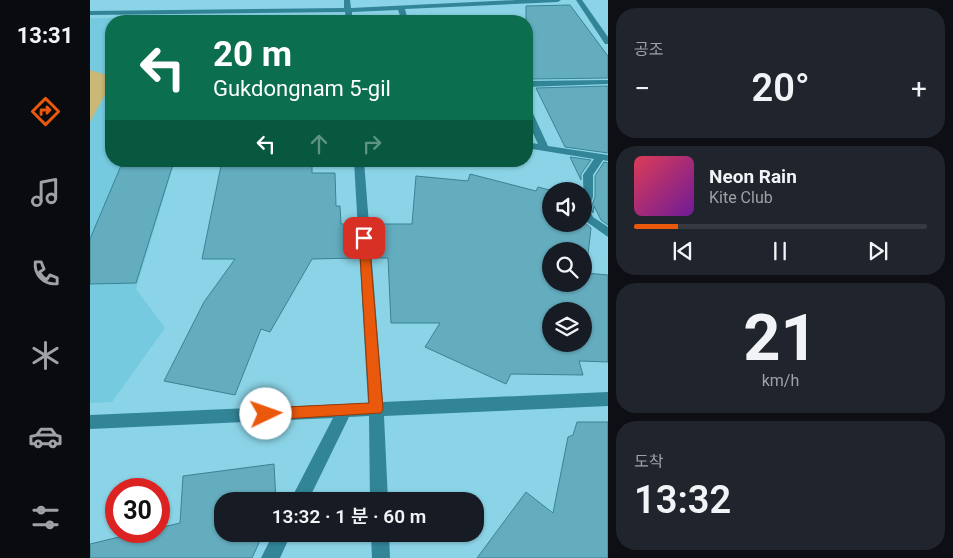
<!DOCTYPE html>
<html lang="ko">
<meta charset="utf-8">
<style>
:root{--surface:#171b24;--page:#20242c;--text:#f1f3f6;--muted:#9ea1a6;--line:#363941;--accent:#ea580c}
body{margin:0;font-family:Roboto,"Noto Sans KR",sans-serif;background:var(--page);color:var(--text);height:100vh;display:flex;flex-direction:column;font-size:19px;white-space:nowrap}
*{box-sizing:border-box;margin:0}
p{font-size:16px;color:var(--muted)}
.icon{flex:none;width:28px;height:28px;fill:none;stroke:currentColor;stroke-width:2;stroke-linecap:round;stroke-linejoin:round}
.map{position:relative;flex:1;overflow:hidden}
.side{display:flex;flex-direction:column;gap:8px;padding:8px;background:#0d0f14;width:345px}
.side>*{flex:none}
.top-card{position:absolute;left:15px;top:15px;width:428px;height:152px;border-radius:20px;box-shadow:0 1px 4px #0004;background:#0b6e4f;color:#fff;overflow:hidden}
.buttons{position:absolute;left:452px;top:182px;display:grid;gap:10px}
.buttons a{display:grid;place-items:center;width:50px;height:50px;border-radius:50%;background:var(--surface);box-shadow:0 1px 4px #0004;font-size:25px}
.speed{position:absolute;left:15px;top:478px;display:flex;gap:10px;font-size:25px;font-weight:700;text-align:center}
.speed>*{display:grid;place-content:center;width:65px;height:65px;border-radius:50%;background:var(--surface);box-shadow:0 1px 4px #0004;line-height:1}
.speed .limit{border:8px solid #d22;background:#fff;color:#111}
.pin{position:absolute;display:grid;place-items:center;width:42px;height:42px;color:#fff;margin:-21px;border-radius:10px;box-shadow:0 2px 8px #0006}
.me{position:absolute;width:55px;margin:-28px;rotate:87deg;stroke-linejoin:round;filter:drop-shadow(0 0 4px #0008)}
.turn{display:flex;align-items:center;gap:18px;height:105px;padding:0 25px;font-size:22px}
.turn .icon{width:65px;height:65px;stroke-width:2.5}
.turn b{display:block;font-size:35px;line-height:42px}
.lanes{display:flex;align-items:center;height:48px;padding:0 25px;background:#0003;justify-content:center;gap:25px;direction:ltr}
.lanes .off{opacity:.35}
.big{font-size:38px;font-weight:600;line-height:1.1}
.side .tile{flex:1;display:flex;flex-direction:column;justify-content:center;gap:8px;min-width:0;padding:0 18px;border-radius:20px;background:var(--page)}
.side .dial{align-items:center;gap:0}
.dial b{font-size:65px;line-height:1}
.song{display:flex;align-items:center;gap:15px}
.cover{width:60px;height:60px;border-radius:8px;background:linear-gradient(135deg,hsl(350 70% 55%),hsl(280 70% 35%))}
.played{height:5px;border-radius:2px;background:linear-gradient(90deg,var(--accent) 15%,var(--line) 15%)}
.keys{display:flex;justify-content:space-around;direction:ltr}
.heat{display:flex;justify-content:space-between;align-items:center;font-size:28px;direction:ltr}
.trip{position:absolute;left:124px;top:492px;width:270px;height:50px;border-radius:20px;background:var(--surface);box-shadow:0 1px 4px #0004;font-weight:600;line-height:50px;text-align:center}
main{display:flex;flex:1;min-height:0}
.dock{display:flex;flex-direction:column;width:90px;justify-content:space-around;align-items:center;background:#090b0e;color:var(--muted)}
.dock .icon{width:35px;height:35px}
.dock .active{color:var(--accent)}
.dock b{font-size:22px;color:var(--text)}
.map>svg:first-child{display:block}
.built{fill:#75cadf}
.green{fill:#c9b876}
.building{fill:#64adbf;stroke:#398395;fill-rule:evenodd}
.lines{fill:none;stroke-linecap:round;stroke-linejoin:round}
.minor{fill:#328497;fill-rule:evenodd}
.route{fill:#ea580c;stroke:#983908}
</style>
<main>
<nav class="dock">
<b>13:31</b>
<svg class="icon active" aria-label="directions" viewBox="0 0 24 24"><path d="M12 3l9 9-9 9-9-9zM9 14v-3h6M13 9l2 2-2 2"/></svg>
<svg class="icon" aria-label="music" viewBox="0 0 24 24"><path d="M9 18V5l10-2v13"/><circle cx="6" cy="18" r="3"/><circle cx="16" cy="16" r="3"/></svg>
<svg class="icon" aria-label="phone" viewBox="0 0 24 24"><path d="M5 4h4l2 5-3 2q2 4 5 5l2-3 5 2v4C11 20 4 13 5 4z"/></svg>
<svg class="icon" aria-label="climate" viewBox="0 0 24 24"><path d="M12 3v18M4 7l16 10M4 17L20 7"/></svg>
<svg class="icon" aria-label="car" viewBox="0 0 24 24"><path d="M5 17H2v-5l4-1 3-4h7l3 4 3 1v5h-3M9 17h6M6 11h13"/><circle cx="7" cy="17" r="2"/><circle cx="17" cy="17" r="2"/></svg>
<svg class="icon" aria-label="filters" viewBox="0 0 24 24"><path d="M4 7h16M4 17h16"/><circle cx="9" cy="7" r="2"/><circle cx="15" cy="17" r="2"/></svg>
</nav>
<div class="map">
<svg width="518" height="558" viewBox="0 0 518 558">
<rect width="100%" height="100%" fill="#8bd4e7"/>
<!-- built -->
<polygon class="built" points="181,17 180,21 21,21 21,161 85,161 46,289 75,328 22,402 0,403 0,18"/>
<!-- green -->
<polygon class="green" points="0,70 17,75 21,84 0,122"/>
<!-- building -->
<g class="building">
<polygon points="480,5 518,56 518,78 441,79 436,69 436,6"/>
<polygon points="518,86 518,153 475,147 446,88"/>
<polygon points="480,157 501,160 491,174 491,180"/>
<polygon points="33,161 84,161 46,283 0,284 0,239"/>
<polygon points="132,161 222,161 222,173 245,173 246,206 250,206 251,224 266,224 268,258 222,259 180,332 171,329 145,395 74,381 114,302 145,259 112,259"/>
<polygon points="514,162 518,163 518,225 511,220 504,206 503,213 501,208 505,197 505,176"/>
<path d="M380,174L446,191L448,187L463,191L461,224L494,222L501,228L496,273L518,275V362L489,361L493,375L421,374L416,384L335,347L350,323H301L298,258H284L281,224H322L326,176L378,181ZM461,251H494V284H461ZM461,311H494V344H461Z"/>
<polygon points="487,422 518,422 518,558 387,558 436,492 463,513 478,437 483,435"/>
<polygon points="184,464 186,501 132,501 132,534 173,534 162,558 0,558 0,544 54,531 69,531 69,528 90,523 93,476"/>
</g>
<g class="lines">
<!-- minor -->
<g class="minor">
<polygon points="254,0 260,0 261,8 426,0 471,0 468,2 315,9 318,21 312,21 308,10 262,12 262,21 256,21 255,12 0,15 0,11 254,8"/>
<polygon points="486,0 492,0 518,37 518,44 515,44"/>
<polygon points="518,80 518,84 436,87 436,81"/>
<polygon points="436,104 440,107 458,146 518,155 518,161 513,160 503,175 503,197 499,208 503,217 518,227 518,237 494,220 493,175 504,159 436,148 436,142 448,144 436,118"/>
<polygon points="264,161 274,161 293,402 518,392 518,406 294,416 298,501 280,501 279,416 259,417 218,501 200,501 243,418 0,429 0,415 278,403"/>
<polygon points="183,534 201,534 190,558 171,558"/>
<polygon points="281,534 299,534 300,558 282,558"/>
</g>
</g>
<!-- route -->
<polygon class="route" points="274,234 279,238 293,409 291,413 176,420 172,418 170,414 172,409 176,408 279,403 269,238"/>
</svg>
<div class="buttons">
<a><svg class="icon" aria-label="sound" viewBox="0 0 24 24"><path d="M4 9h4l5-4v14l-5-4H4zM17 9q2 3 0 6"/></svg></a>
<a><svg class="icon" aria-label="search" viewBox="0 0 24 24"><circle cx="10" cy="10" r="6"/><path d="M15 15l6 6"/></svg></a>
<a><svg class="icon" aria-label="layers" viewBox="0 0 24 24"><path d="M12 4l9 5-9 5-9-5zM3 14l9 5 9-5"/></svg></a>
</div>
<div class="speed"><div class="limit">30</div></div>
<div class="pin" style="left:274px;top:238px;background:#d93025"><svg class="icon" aria-label="arrive" viewBox="0 0 24 24"><path d="M6 21V4h12l-3 4 3 4H6"/></svg></div>
<svg class="me" style="left:176px;top:414px" viewBox="-20 -20 40 40"><circle r="19" fill="#fff"/><path d="M0-13L10 11 0 6-10 11z" fill="#ea580c"/></svg>
<div class="trip">13:32 · 1 분 · 60 m</div>
<div class="top-card">
<div class="turn"><svg class="icon" aria-label="left" viewBox="0 0 24 24"><path d="M17 20v-9H6M10 6l-5 5 5 5"/></svg><div><b>20 m</b>Gukdongnam 5-gil</div></div>
<div class="lanes"><svg class="icon" aria-label="left" viewBox="0 0 24 24"><path d="M17 20v-9H6M10 6l-5 5 5 5"/></svg><svg class="icon off" aria-label="ahead" viewBox="0 0 24 24"><path d="M12 20V5M6 11l6-6 6 6"/></svg><svg class="icon off" aria-label="right" viewBox="0 0 24 24"><path d="M7 20v-9h11M14 6l5 5-5 5"/></svg></div>
</div>
</div>
<section class="side">
<div class="tile"><p>공조</p>
<div class="heat"><a>−</a><b class="big">20°</b><a>+</a></div>
</div>
<div class="tile">
<div class="song"><i class="cover"></i><div><b>Neon Rain</b><p>Kite Club</p></div></div>
<div class="played"></div>
<div class="keys"><svg class="icon" aria-label="previous" viewBox="0 0 24 24"><path d="M18 5L8 12l10 7zM5 5v14"/></svg><svg class="icon" aria-label="pause" viewBox="0 0 24 24"><path d="M8 5v14M16 5v14"/></svg><svg class="icon" aria-label="next" viewBox="0 0 24 24"><path d="M6 5l10 7-10 7zM19 5v14"/></svg></div>
</div>
<div class="tile dial"><b>21</b><p>km/h</p></div>
<div class="tile"><p>도착</p><b class="big">13:32</b></div>
</section>
</main>
